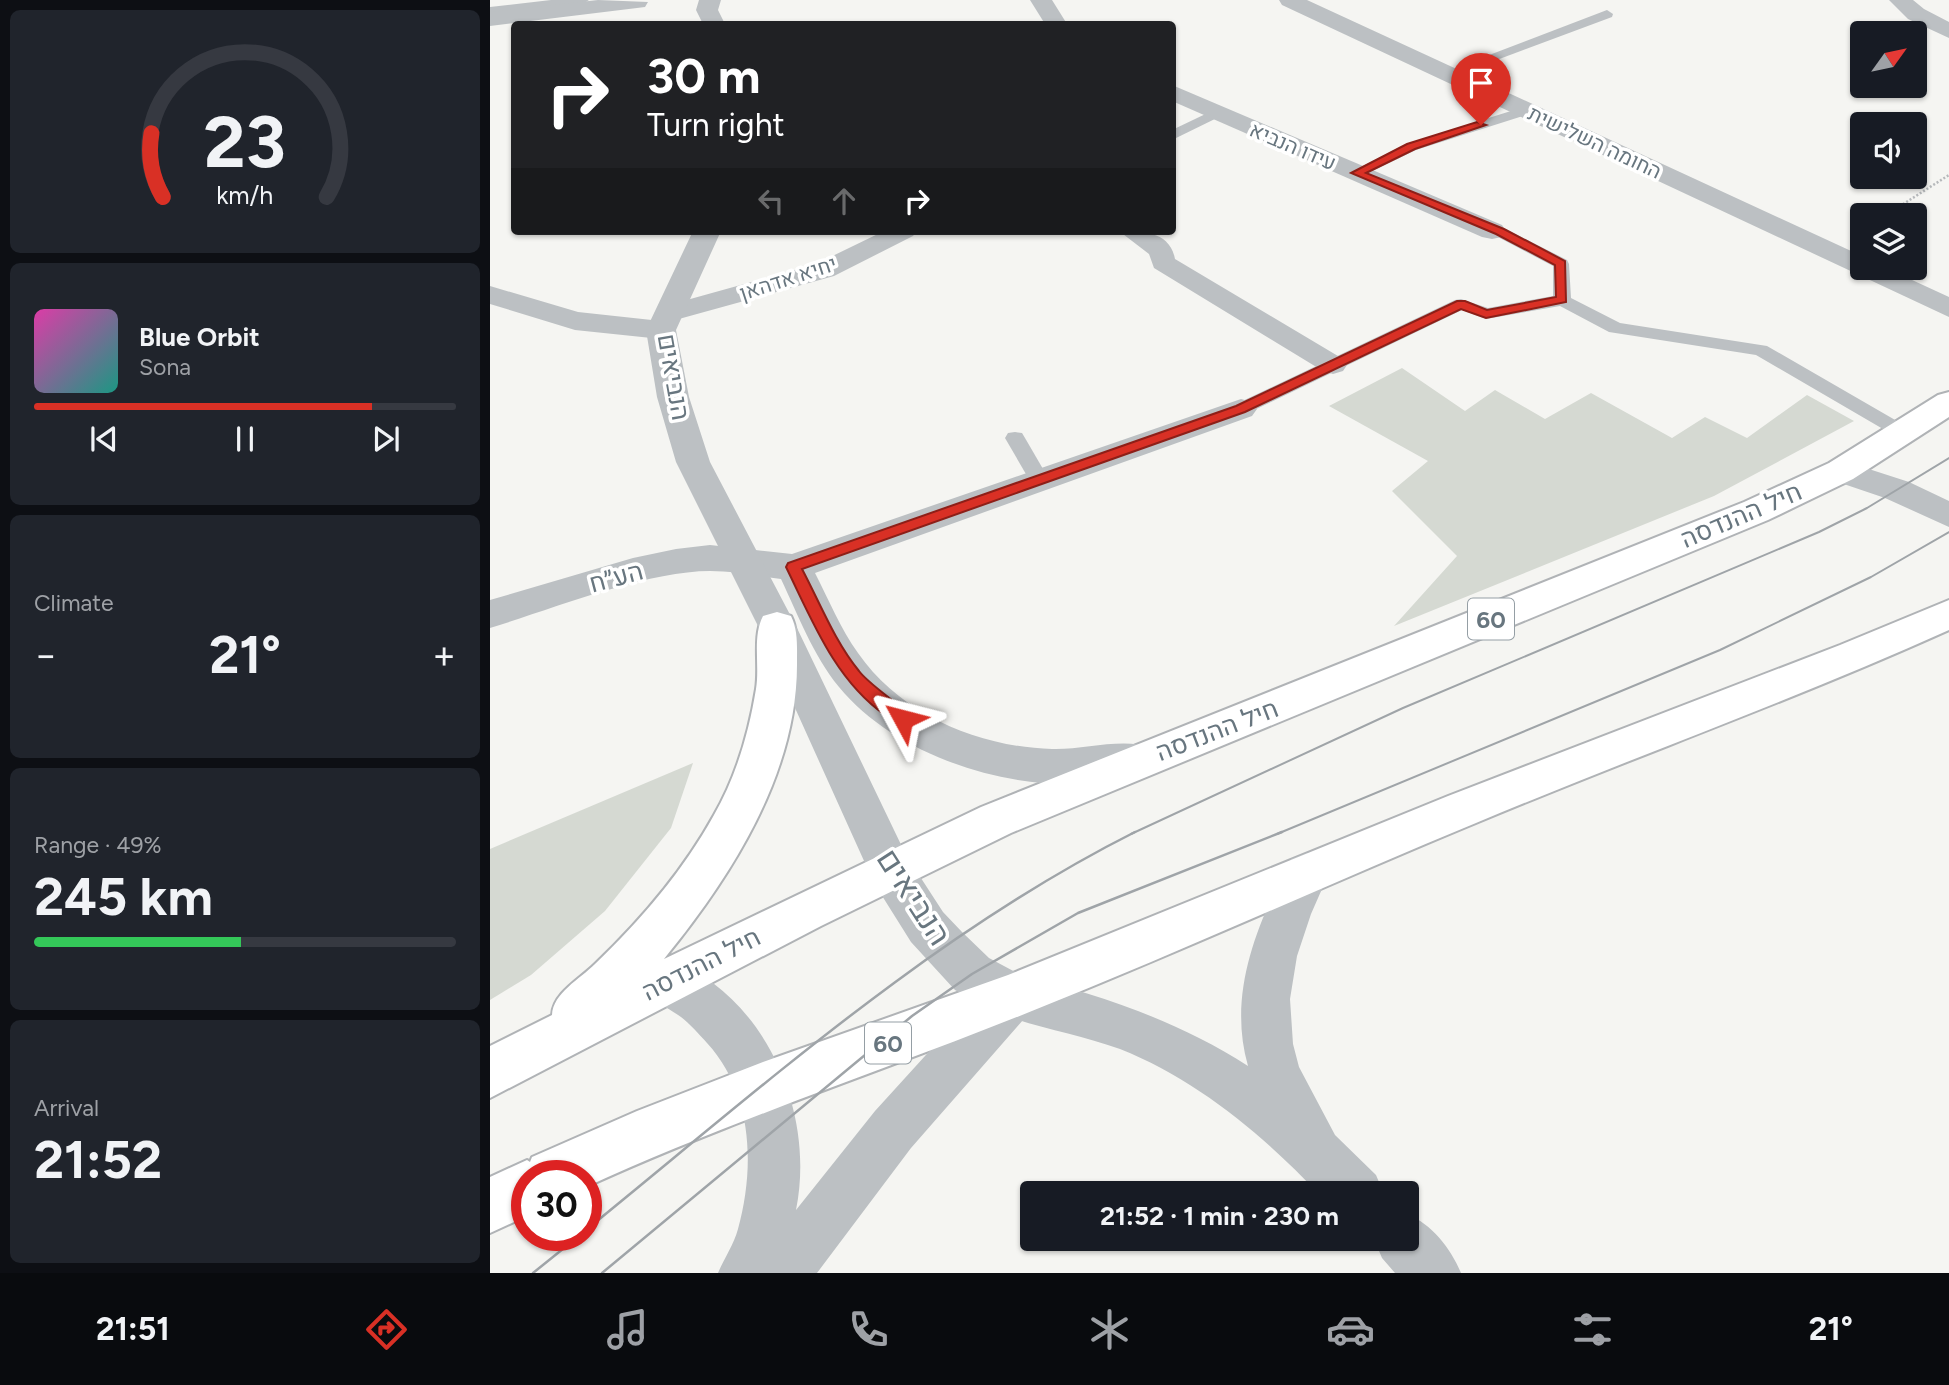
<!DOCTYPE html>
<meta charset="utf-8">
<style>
:root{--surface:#171b24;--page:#20242c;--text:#f1f3f6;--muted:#9ea1a6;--line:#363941;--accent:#d93025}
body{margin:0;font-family:Figtree,Heebo,sans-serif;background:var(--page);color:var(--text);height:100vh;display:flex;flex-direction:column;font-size:26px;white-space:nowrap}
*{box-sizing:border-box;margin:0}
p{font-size:23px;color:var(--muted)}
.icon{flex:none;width:38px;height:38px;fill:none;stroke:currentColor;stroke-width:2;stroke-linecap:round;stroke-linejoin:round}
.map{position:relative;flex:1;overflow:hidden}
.drawer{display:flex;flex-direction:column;gap:10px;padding:10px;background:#0d0f14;width:490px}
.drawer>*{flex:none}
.top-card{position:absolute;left:21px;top:21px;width:665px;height:214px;border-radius:7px;box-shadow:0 2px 5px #0004;background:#202124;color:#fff;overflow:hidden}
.needle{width:46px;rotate:57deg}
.buttons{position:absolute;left:1360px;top:21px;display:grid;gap:14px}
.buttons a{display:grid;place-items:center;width:77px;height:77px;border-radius:7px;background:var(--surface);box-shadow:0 2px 5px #0004;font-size:35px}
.speed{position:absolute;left:21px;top:1160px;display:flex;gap:14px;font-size:35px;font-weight:700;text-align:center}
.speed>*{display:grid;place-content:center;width:91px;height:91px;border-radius:50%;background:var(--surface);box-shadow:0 2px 5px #0004;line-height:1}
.speed .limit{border:10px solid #d22;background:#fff;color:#111}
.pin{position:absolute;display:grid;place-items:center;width:60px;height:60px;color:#fff;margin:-72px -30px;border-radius:50% 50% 50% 0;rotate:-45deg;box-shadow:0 0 7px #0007}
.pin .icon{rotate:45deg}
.me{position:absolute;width:77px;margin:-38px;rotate:308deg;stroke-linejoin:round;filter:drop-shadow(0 0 5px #0008)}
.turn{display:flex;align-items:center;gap:24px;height:147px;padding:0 21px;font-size:32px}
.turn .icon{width:91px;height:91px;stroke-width:2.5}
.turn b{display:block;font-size:49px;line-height:60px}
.lanes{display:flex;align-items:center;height:66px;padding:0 21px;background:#0003;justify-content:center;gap:35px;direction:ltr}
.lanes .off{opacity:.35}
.big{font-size:52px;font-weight:700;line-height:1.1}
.drawer .widget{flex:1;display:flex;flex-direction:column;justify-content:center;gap:10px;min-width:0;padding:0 24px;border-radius:10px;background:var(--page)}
.drawer .dial{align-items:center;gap:0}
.dial svg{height:182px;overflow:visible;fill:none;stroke:var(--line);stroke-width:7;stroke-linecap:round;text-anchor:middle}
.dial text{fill:var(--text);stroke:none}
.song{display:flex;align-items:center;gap:21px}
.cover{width:84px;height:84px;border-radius:10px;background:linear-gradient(135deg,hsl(320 70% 55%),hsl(170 70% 35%))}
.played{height:7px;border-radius:4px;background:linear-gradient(90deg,var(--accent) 80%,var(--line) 80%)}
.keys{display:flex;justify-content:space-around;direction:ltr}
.heat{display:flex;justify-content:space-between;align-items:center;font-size:38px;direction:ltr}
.charge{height:10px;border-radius:5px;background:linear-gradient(90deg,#34c759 49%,var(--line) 0)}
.trip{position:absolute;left:530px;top:1181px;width:399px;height:70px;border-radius:7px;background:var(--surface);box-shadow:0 2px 5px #0004;font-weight:700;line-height:70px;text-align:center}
.tabs{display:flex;height:112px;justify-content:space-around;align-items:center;background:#090b0e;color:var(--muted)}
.tabs .icon{width:49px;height:49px}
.tabs .selected{color:var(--accent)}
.tabs b{font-size:32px;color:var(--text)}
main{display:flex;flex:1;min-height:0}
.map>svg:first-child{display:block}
.green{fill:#d5d9d2}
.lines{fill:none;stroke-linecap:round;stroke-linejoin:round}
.trunk-casing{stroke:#b0b3b6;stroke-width:4}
.path-far1{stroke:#b6b9bb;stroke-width:2.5;stroke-dasharray:2 2;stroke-linecap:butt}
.path{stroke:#b6b9bb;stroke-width:3.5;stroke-dasharray:2.5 2.5;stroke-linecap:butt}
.service{fill:#bcc0c3;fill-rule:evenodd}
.pedestrian{fill:#bcc0c3;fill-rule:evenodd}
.minor{fill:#bcc0c3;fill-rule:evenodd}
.tertiary{fill:#bcc0c3;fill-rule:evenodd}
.trunk{fill:#fff;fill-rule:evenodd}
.tram-far1{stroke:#9fa4a8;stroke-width:2}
.tram{stroke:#9fa4a8;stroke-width:2.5}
.route{fill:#d93025;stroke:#8d1f18;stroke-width:2}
.labels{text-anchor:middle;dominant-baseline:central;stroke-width:7;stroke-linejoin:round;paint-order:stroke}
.far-street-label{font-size:21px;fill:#68767f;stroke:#fff}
.shield{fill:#fff;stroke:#959fa5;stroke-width:2}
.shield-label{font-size:24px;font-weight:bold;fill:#68767f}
.street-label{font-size:26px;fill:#68767f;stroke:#fff}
.near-street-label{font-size:32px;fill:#68767f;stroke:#fff}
</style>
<main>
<section class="drawer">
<div class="widget dial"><svg viewBox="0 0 100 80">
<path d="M14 69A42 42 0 1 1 86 69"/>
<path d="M14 69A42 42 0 0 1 9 41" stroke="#d93025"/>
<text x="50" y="56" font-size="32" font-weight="700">23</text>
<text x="50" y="72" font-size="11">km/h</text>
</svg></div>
<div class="widget">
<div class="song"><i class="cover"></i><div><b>Blue Orbit</b><p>Sona</p></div></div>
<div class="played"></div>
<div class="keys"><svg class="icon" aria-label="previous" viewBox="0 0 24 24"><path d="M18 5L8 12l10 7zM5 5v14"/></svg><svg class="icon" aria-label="pause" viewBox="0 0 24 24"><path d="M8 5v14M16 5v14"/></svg><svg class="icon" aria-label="next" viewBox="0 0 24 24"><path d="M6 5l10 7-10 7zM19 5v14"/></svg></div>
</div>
<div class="widget"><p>Climate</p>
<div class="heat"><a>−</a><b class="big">21°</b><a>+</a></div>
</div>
<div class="widget"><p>Range · 49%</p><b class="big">245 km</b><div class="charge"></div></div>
<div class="widget"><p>Arrival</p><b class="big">21:52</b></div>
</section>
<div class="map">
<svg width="1459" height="1273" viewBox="0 0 1459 1273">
<rect width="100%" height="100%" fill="#f5f5f2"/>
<!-- green -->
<g class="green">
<polygon points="912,368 975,411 1005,390 1055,419 1101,393 1182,438 1215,417 1257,438 1317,395 1364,421 1224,496 904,626 967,556 902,491 938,461 839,406"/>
<polygon points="203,763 181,828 115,911 41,975 0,1000 0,849"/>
</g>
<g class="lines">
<defs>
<g id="trunk">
<path d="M1459,392V417L1363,479L1278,520L521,833L331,926L0,1098V1046L62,1015C63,993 90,979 105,964C151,920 193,871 224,815C246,777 259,732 266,689C270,665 262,637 273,616L287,612L301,616C308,630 307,646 307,662C308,773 241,877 174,959L491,807L1254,502L1339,463L1448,395Z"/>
<path d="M1459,600V630C1304,700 1143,757 986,823C836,885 688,953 537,1013C390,1072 240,1121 96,1187V1176H37V1216L0,1233V1177L37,1160L40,1162L42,1157L147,1111L273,1062L518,975L958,796L1350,645Z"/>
</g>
</defs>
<!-- trunk casing -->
<use href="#trunk" class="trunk-casing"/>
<!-- path-far1 -->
<polyline class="path-far1" points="1396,215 1459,175"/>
<!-- path -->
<polyline class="path" points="1396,215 1398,214"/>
<!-- service -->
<g class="service">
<polygon points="61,0 99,0 93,4 0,15 0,7"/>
<polygon points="1117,10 1123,14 1122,17 964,76 959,77 952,73"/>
<polygon points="1037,106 1044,110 1042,113 926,150 872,176 862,176 859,173 916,144"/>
<polygon points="726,109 731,110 733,113 731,116 682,140 682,130"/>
<polygon points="1002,226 1016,229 1077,260 1079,264 1081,298 1130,323 1277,346 1419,428 1422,432 1419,436 1405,436 1266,355 1119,332 1070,306 996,319 972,310 758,413 744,413 741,409 744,405 965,300 971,299 998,308 1063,296 1063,266 1006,236 996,234 994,231"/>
<polygon points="525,432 532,433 535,438 560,481 557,486 543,486 540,481 515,438 518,433"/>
</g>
<!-- pedestrian -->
<g class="pedestrian">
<polygon points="394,231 427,231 423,236 344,276 178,322 168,320 164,314 168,308 326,264"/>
<path d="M629,231C652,231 680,231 685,259L853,359L857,365L853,371L843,374L833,371L664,268L659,254Z"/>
</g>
<!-- minor -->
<g class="minor">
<polygon points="540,0 562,0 577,24 555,24"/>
<polygon points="789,0 817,0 1372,256 1372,268 1396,268 1459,297 1459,317 792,5"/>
<polygon points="1399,0 1423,0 1434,9 1459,22 1459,38 1418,19"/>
<polygon points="682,85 1012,225 1016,231 1012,237 1002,239 992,237 682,101"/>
<polygon points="0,286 88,312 171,321 182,324 186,330 182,336 171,339 85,330 0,304"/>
<path d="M751,399L762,402L767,409L762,416L325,573C339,600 350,628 368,653C411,715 489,747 562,749C595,750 632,737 663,748L669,760L663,772C564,806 415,768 349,687C323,655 308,615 291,579C268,576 243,571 220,571C157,571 62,609 0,628V600L143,558L186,549L220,545L302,554Z"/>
<path d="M817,853L833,859L839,873L821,914L807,956L800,999L803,1044L809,1067L845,1135L886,1175L894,1194H829C773,1135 706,1079 630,1049C589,1034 546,1028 506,1012L499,996L506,980L523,973C607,994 685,1019 758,1066C737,993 768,922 801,859Z"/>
<path d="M917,1214C942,1224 961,1249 971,1273H905L892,1258L884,1239H917Z"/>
</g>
<!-- tertiary -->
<g class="tertiary">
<polygon points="108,0 158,2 155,7 147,8 0,26 0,12"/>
<polygon points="209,0 231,0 228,10 235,24 213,24 206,10"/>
<path d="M203,231H231L186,330L199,397L220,462L306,626L416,855L453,912L472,932L499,958L540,980L547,996L540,1012L421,1148L327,1273H228C234,1259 244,1244 248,1229C265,1167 263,1093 217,1043C209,1034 200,1024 191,1017C182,1010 167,1004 161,995C158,991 156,984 154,980L161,964L178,958C275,995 326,1111 306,1210L385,1111L485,1001L465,990L421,942L384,883L268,626L186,462L167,397L156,330Z"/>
<polygon points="1351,460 1419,482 1459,501 1459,527 1395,498 1339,479 1334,471 1339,463"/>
</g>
<!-- trunk -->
<use href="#trunk" class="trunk"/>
<!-- tram-far1 -->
<g class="tram-far1">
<polyline points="641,834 913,708 1329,532 1377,508 1459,458"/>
<polyline points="787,834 1230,650 1381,577 1459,532"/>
</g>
<!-- tram -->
<g class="tram">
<path d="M96,1230C271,1088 442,934 645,832"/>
<polyline points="43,1273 89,1236"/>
<polyline points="112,1273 422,1016 482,974 588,913 792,832"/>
</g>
</g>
<!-- route -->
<path class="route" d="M987,122L996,125L925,149L876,173L1014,229L1075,261L1076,302L996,318L971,309L755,412L312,569C330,603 345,642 369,671C380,686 415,707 422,719L419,724C409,727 403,721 395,715C345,680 322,620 296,567L298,563L746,406L967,301H975L997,310L1066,297L1065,265L1006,234L861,173L917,144Z"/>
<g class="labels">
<!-- far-street labels -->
<g class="far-street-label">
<text transform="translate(1105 142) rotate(25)">החומה השלישית</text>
<text transform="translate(803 146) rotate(23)">עידו הנביא</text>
<text transform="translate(298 278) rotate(-18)">יחיא אדהאן</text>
</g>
<!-- shield labels -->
<g class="shield">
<rect x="978" y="598.5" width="46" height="41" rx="5"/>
<rect x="375" y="1022.5" width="46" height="41" rx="5"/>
</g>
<g class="shield-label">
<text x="1001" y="619">60</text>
<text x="398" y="1043">60</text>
</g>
<!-- street labels -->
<g class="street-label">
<text transform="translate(184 377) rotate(80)">הנביאים</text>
<text transform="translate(1251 515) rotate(-23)">חיל ההנדסה</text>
<text transform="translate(126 577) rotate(-15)">הע״ח</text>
<text transform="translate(727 730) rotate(-21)">חיל ההנדסה</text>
<text transform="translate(211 964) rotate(-27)">חיל ההנדסה</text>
</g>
<!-- near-street labels -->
<g class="near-street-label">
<text transform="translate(424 897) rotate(57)">הנביאים</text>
</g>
</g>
</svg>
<div class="buttons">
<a><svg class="needle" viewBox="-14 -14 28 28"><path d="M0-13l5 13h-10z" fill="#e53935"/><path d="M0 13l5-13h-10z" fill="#9ea1a6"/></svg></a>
<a><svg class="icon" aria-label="sound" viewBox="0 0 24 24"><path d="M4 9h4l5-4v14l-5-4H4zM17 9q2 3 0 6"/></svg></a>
<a><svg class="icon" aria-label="layers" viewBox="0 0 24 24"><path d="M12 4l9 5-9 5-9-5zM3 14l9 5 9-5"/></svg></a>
</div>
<div class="speed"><div class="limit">30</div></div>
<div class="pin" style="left:991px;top:125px;background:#d93025"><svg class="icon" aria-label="arrive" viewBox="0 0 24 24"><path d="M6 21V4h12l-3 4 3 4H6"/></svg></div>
<svg class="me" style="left:413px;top:719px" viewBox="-20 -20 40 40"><path d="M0-17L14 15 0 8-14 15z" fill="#d93025" stroke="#fff" stroke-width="4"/></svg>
<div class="trip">21:52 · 1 min · 230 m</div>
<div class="top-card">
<div class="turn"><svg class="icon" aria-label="right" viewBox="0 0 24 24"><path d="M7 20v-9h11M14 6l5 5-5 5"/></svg><div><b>30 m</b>Turn right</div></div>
<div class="lanes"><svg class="icon off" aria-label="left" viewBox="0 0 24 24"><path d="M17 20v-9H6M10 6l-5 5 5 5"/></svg><svg class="icon off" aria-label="ahead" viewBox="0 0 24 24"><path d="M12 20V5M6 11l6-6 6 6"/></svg><svg class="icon" aria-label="right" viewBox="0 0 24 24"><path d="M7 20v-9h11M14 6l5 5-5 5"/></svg></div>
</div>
</div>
</main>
<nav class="tabs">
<b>21:51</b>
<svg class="icon selected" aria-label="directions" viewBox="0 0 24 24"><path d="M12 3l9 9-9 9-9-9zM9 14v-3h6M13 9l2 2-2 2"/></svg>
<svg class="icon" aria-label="music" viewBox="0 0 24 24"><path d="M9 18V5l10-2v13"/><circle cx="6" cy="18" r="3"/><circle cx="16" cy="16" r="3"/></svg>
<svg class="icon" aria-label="phone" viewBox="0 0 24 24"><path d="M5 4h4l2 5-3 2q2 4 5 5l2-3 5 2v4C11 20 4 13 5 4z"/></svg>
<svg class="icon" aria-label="climate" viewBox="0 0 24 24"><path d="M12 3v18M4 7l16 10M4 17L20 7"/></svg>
<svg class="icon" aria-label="car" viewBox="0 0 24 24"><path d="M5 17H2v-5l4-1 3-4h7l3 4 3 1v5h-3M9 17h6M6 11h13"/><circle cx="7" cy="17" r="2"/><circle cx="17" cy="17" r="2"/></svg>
<svg class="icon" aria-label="filters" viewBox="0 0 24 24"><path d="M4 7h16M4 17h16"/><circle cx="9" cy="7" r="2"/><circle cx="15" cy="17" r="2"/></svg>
<b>21°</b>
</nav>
